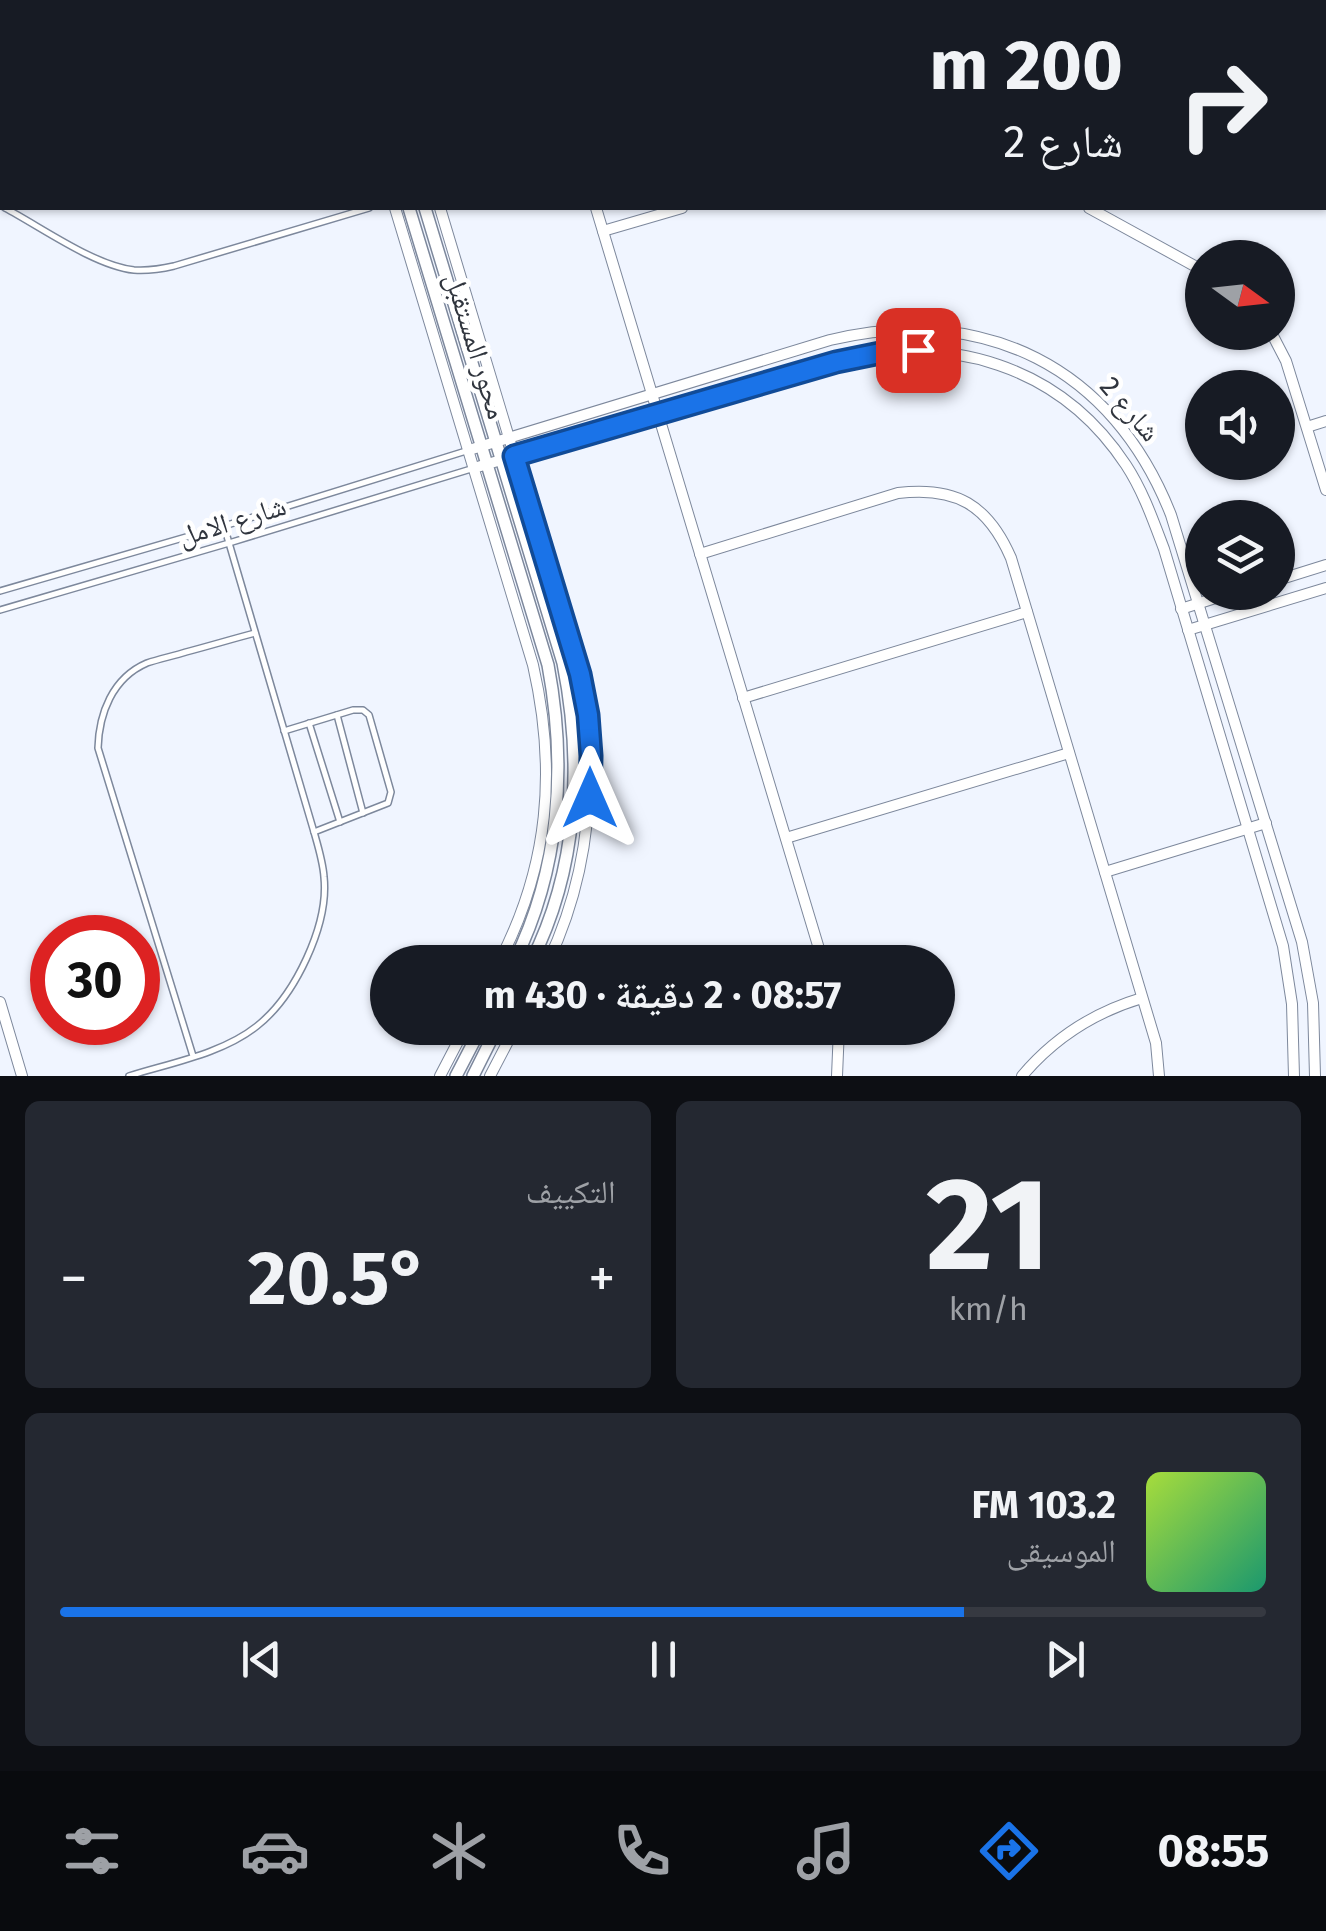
<!DOCTYPE html>
<html lang="ar">
<meta charset="utf-8">
<style>
:root{--surface:#171b24;--page:#242831;--text:#f1f3f6;--muted:#9ea1a6;--line:#363941;--accent:#1a73e8}
body{margin:0;font-family:"Fira Sans","Noto Naskh Arabic",sans-serif;background:var(--page);color:var(--text);direction:rtl;height:100vh;display:flex;flex-direction:column;font-size:38px;white-space:nowrap}
*{box-sizing:border-box;margin:0}
p{font-size:32px;color:var(--muted)}
.icon{flex:none;width:55px;height:55px;fill:none;stroke:currentColor;stroke-width:2;stroke-linecap:round;stroke-linejoin:round}
.map{position:relative;height:1076px;overflow:hidden;direction:ltr}
.sheet{display:flex;flex-direction:column;gap:25px;padding:25px;background:#0d0f14;flex:1}
.sheet>*{flex:none}
.banner{position:absolute;left:0px;top:0px;width:1328px;height:210px;box-shadow:0 2px 8px #0004;direction:rtl;background:#171b24;color:var(--text);overflow:hidden}
.needle{width:65px;rotate:105deg}
.tools{position:absolute;left:1185px;top:240px;display:grid;gap:20px}
.tools a{display:grid;place-items:center;width:110px;height:110px;border-radius:50%;background:var(--surface);box-shadow:0 2px 8px #0004;font-size:50px}
.speed{position:absolute;left:30px;top:915px;display:flex;gap:20px;font-size:50px;font-weight:700;text-align:center}
.speed>*{display:grid;place-content:center;width:130px;height:130px;border-radius:50%;background:var(--surface);box-shadow:0 2px 8px #0004;line-height:1}
.speed .limit{border:15px solid #d22;background:#fff;color:#111}
.pin{position:absolute;display:grid;place-items:center;width:85px;height:85px;color:#fff;margin:-42px;border-radius:20px;box-shadow:0 5px 15px #0006}
.me{position:absolute;width:110px;margin:-55px;rotate:0deg;stroke-linejoin:round;filter:drop-shadow(0 0 8px #0008)}
.turn{display:flex;align-items:center;gap:35px;height:210px;padding:0 40px;font-size:45px}
.turn .icon{width:130px;height:130px;stroke-width:2.5}
.turn b{display:block;font-size:70px;line-height:85px}
.big{font-size:75px;font-weight:700;line-height:1.1}
.sheet .card{flex:1;display:flex;flex-direction:column;justify-content:center;gap:15px;min-width:0;padding:0 35px;border-radius:15px;background:var(--page)}
.sheet .dial{align-items:center;gap:0}
.dial b{font-size:130px;line-height:1}
.song{display:flex;align-items:center;gap:30px}
.cover{width:120px;height:120px;border-radius:15px;background:linear-gradient(135deg,hsl(80 70% 55%),hsl(160 70% 35%))}
.played{height:10px;border-radius:5px;background:linear-gradient(90deg,var(--accent) 75%,var(--line) 75%)}
.keys{display:flex;justify-content:space-around;direction:ltr}
.heat{display:flex;justify-content:space-between;align-items:center;font-size:55px;direction:ltr}
.sheet .tiles{flex:1;display:grid;gap:25px;grid-template-columns:1fr 1fr}
.card:last-child{grid-column:span 2}
.trip{position:absolute;left:370px;top:945px;width:585px;height:100px;border-radius:50px;background:var(--surface);box-shadow:0 2px 8px #0004;font-weight:700;line-height:100px;text-align:center;direction:rtl}
.tab-bar{display:flex;height:160px;justify-content:space-around;align-items:center;background:#090b0e;color:var(--muted)}
.tab-bar .icon{width:70px;height:70px}
.tab-bar .on{color:var(--accent)}
.tab-bar b{font-size:45px;color:var(--text)}
.map>svg:first-child{display:block}
.lines{fill:none;stroke-linecap:round;stroke-linejoin:round}
.service-casing{stroke:#7d889c;stroke-width:8}
.minor-casing{stroke:#7d889c;stroke-width:12}
.tertiary-casing{stroke:#7d889c;stroke-width:14}
.service{stroke:#fff;stroke-width:5}
.minor{stroke:#fff;stroke-width:10}
.tertiary{stroke:#fff;stroke-width:11}
.route-casing{stroke:#114b97;stroke-width:25}
.route{stroke:#1a73e8;stroke-width:18}
.labels{text-anchor:middle;dominant-baseline:central;stroke-width:9;stroke-linejoin:round;paint-order:stroke}
.street-label{font-size:28px;fill:#30353e;stroke:#fff}
</style>
<div class="map">
<svg width="1326" height="1076" viewBox="0 0 1326 1076">
<rect width="100%" height="100%" fill="#f0f5ff"/>
<g class="lines">
<defs>
<g id="service">
<path d="M5,208C41,227 95,266 134,270C148,271 161,269 174,266L369,208"/>
<polyline points="0,591 224,526 466,451"/>
<polyline points="0,610 229,543 471,469"/>
<polyline points="337,715 363,813"/>
<polyline points="309,723 340,822"/>
<polyline points="284,731 353,710 363,710 369,715 391,792 388,803 314,832"/>
<path d="M193,1056L98,748C99,714 112,678 147,663C159,659 173,656 186,652C209,646 232,639 255,633"/>
<path d="M129,1076C170,1063 222,1054 257,1026C295,996 329,925 324,877C323,862 318,846 314,832L224,526"/>
</g>
<g id="minor">
<polyline points="333,0 333,2"/>
<polyline points="378,0 379,2"/>
<polyline points="534,0 535,2"/>
<polyline points="675,0 676,2"/>
<polyline points="1311,0 1311,2"/>
<polyline points="901,2 910,0"/>
<polyline points="1325,48 1326,52"/>
<path d="M395,208L533,665C557,770 549,866 499,962"/>
<path d="M440,208L580,674C598,773 591,871 548,962"/>
<polyline points="596,208 823,962"/>
<polyline points="1089,208 1202,270"/>
<polyline points="603,231 682,208"/>
<polyline points="1271,332 1286,361 1326,490"/>
<polyline points="1307,427 1326,421"/>
<path d="M469,450L830,340C984,303 1113,367 1171,515L1302,942L1313,1003L1315,1076"/>
<path d="M474,468L836,361C949,333 1060,365 1126,465C1143,491 1153,520 1164,549L1283,946L1292,1004L1294,1076"/>
<path d="M700,554L898,493C956,486 988,505 1011,558L1156,1043L1159,1076"/>
<polyline points="1278,580 1326,565"/>
<polyline points="1181,609 1234,592"/>
<polyline points="1188,630 1326,588"/>
<polyline points="743,698 1027,612"/>
<polyline points="786,838 1069,753"/>
<polyline points="1105,872 1266,823"/>
<polyline points="0,1002 22,1076"/>
<polyline points="440,1076 465,1028"/>
<polyline points="490,1076 515,1028"/>
<polyline points="837,1076 839,1028"/>
<path d="M1022,1076C1054,1038 1095,1012 1142,998"/>
</g>
<g id="tertiary">
<polyline points="346,0 346,2"/>
<polyline points="364,0 364,2"/>
<path d="M409,208L548,665C567,766 560,869 514,962"/>
<path d="M425,208L563,663C583,764 578,869 531,962"/>
<polyline points="456,1076 481,1028"/>
<polyline points="473,1076 497,1028"/>
</g>
</defs>
<!-- service casing -->
<use href="#service" class="service-casing"/>
<!-- minor casing -->
<use href="#minor" class="minor-casing"/>
<!-- tertiary casing -->
<use href="#tertiary" class="tertiary-casing"/>
<!-- service -->
<use href="#service" class="service"/>
<!-- minor -->
<use href="#minor" class="minor"/>
<!-- tertiary -->
<use href="#tertiary" class="tertiary"/>
</g>
<g class="lines">
<defs>
<polyline id="route" points="590,798 591,756 588,715 580,674 514,456 836,362 890,351 918,350"/>
</defs>
<!-- route casing -->
<use href="#route" class="route-casing"/>
<!-- route -->
<use href="#route" class="route"/>
</g>
<g class="labels">
<!-- street labels -->
<g class="street-label">
<text transform="translate(476 346) rotate(73)">محور المستقبل</text>
<text transform="translate(1130 409) rotate(49)">شارع 2</text>
<text transform="translate(232 521) rotate(-17)">شارع الامل</text>
</g>
</g>
</svg>
<div class="tools">
<a><svg class="needle" viewBox="-14 -14 28 28"><path d="M0-13l5 13h-10z" fill="#e53935"/><path d="M0 13l5-13h-10z" fill="#9ea1a6"/></svg></a>
<a><svg class="icon" aria-label="sound" viewBox="0 0 24 24"><path d="M4 9h4l5-4v14l-5-4H4zM17 9q2 3 0 6"/></svg></a>
<a><svg class="icon" aria-label="layers" viewBox="0 0 24 24"><path d="M12 4l9 5-9 5-9-5zM3 14l9 5 9-5"/></svg></a>
</div>
<div class="speed"><div class="limit">30</div></div>
<div class="pin" style="left:918px;top:350px;background:#d93025"><svg class="icon" aria-label="arrive" viewBox="0 0 24 24"><path d="M6 21V4h12l-3 4 3 4H6"/></svg></div>
<svg class="me" style="left:590px;top:798px" viewBox="-20 -20 40 40"><path d="M0-17L14 15 0 8-14 15z" fill="#1a73e8" stroke="#fff" stroke-width="4"/></svg>
<div class="trip">08:57 · 2 دقيقة · 430 m</div>
<div class="banner">
<div class="turn"><svg class="icon" aria-label="right" viewBox="0 0 24 24"><path d="M7 20v-9h11M14 6l5 5-5 5"/></svg><div><b>200 m</b>شارع 2</div></div>
</div>
</div>
<section class="sheet">
<div class="tiles">
<div class="card dial"><b>21</b><p>km/h</p></div>
<div class="card"><p>التكييف</p>
<div class="heat"><a>−</a><b class="big">20.5°</b><a>+</a></div>
</div>
<div class="card">
<div class="song"><i class="cover"></i><div><b>103.2 FM</b><p>الموسيقى</p></div></div>
<div class="played"></div>
<div class="keys"><svg class="icon" aria-label="previous" viewBox="0 0 24 24"><path d="M18 5L8 12l10 7zM5 5v14"/></svg><svg class="icon" aria-label="pause" viewBox="0 0 24 24"><path d="M8 5v14M16 5v14"/></svg><svg class="icon" aria-label="next" viewBox="0 0 24 24"><path d="M6 5l10 7-10 7zM19 5v14"/></svg></div>
</div>
</div>
</section>
<nav class="tab-bar">
<b>08:55</b>
<svg class="icon on" aria-label="directions" viewBox="0 0 24 24"><path d="M12 3l9 9-9 9-9-9zM9 14v-3h6M13 9l2 2-2 2"/></svg>
<svg class="icon" aria-label="music" viewBox="0 0 24 24"><path d="M9 18V5l10-2v13"/><circle cx="6" cy="18" r="3"/><circle cx="16" cy="16" r="3"/></svg>
<svg class="icon" aria-label="phone" viewBox="0 0 24 24"><path d="M5 4h4l2 5-3 2q2 4 5 5l2-3 5 2v4C11 20 4 13 5 4z"/></svg>
<svg class="icon" aria-label="climate" viewBox="0 0 24 24"><path d="M12 3v18M4 7l16 10M4 17L20 7"/></svg>
<svg class="icon" aria-label="car" viewBox="0 0 24 24"><path d="M5 17H2v-5l4-1 3-4h7l3 4 3 1v5h-3M9 17h6M6 11h13"/><circle cx="7" cy="17" r="2"/><circle cx="17" cy="17" r="2"/></svg>
<svg class="icon" aria-label="filters" viewBox="0 0 24 24"><path d="M4 7h16M4 17h16"/><circle cx="9" cy="7" r="2"/><circle cx="15" cy="17" r="2"/></svg>
</nav>
